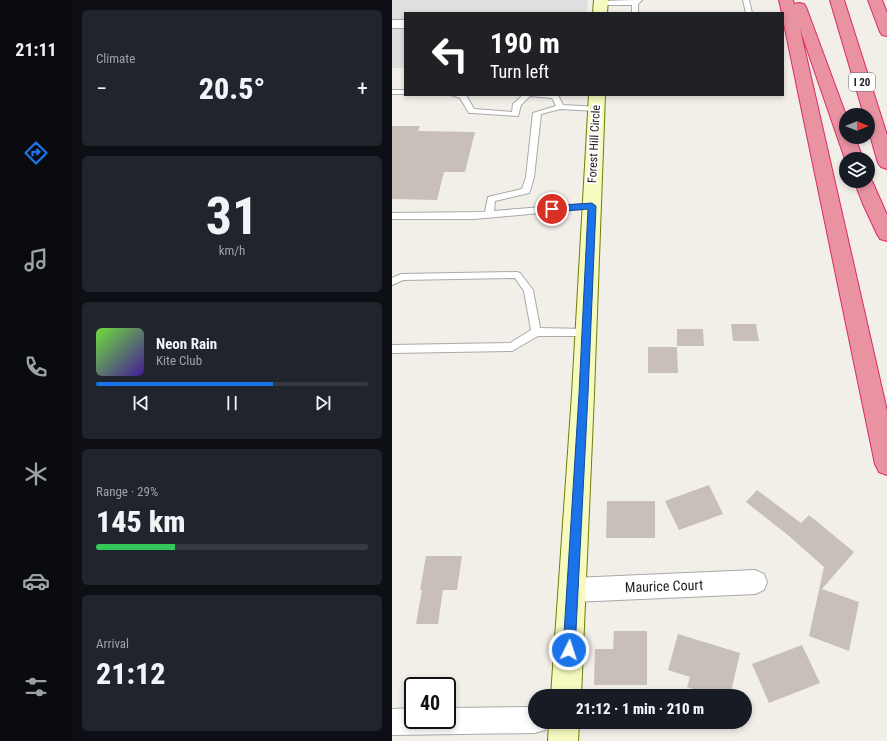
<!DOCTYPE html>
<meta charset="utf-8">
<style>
:root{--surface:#171b24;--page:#20242c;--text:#f1f3f6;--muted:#9ea1a6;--line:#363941;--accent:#1a73e8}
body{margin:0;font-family:"Roboto Condensed",sans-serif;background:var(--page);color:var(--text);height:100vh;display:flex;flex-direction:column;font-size:15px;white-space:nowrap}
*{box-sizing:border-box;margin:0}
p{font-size:13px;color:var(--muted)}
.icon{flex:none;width:22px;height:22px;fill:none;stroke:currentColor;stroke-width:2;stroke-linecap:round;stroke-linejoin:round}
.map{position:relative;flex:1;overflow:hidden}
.panel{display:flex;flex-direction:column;gap:10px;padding:10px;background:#0d0f14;width:320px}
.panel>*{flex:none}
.banner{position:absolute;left:12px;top:12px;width:380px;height:84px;border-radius:0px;box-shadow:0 2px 6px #0003;background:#202124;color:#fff;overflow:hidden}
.needle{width:26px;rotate:90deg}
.tools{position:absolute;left:447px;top:108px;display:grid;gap:8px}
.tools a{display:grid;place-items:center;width:36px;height:36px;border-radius:50%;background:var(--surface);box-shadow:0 2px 6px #0003;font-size:20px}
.speed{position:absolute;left:12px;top:677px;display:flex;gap:8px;font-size:20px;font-weight:700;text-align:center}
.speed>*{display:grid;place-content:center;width:52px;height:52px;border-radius:50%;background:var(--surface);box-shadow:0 2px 6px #0003;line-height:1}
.speed .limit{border:2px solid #111;border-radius:6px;background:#fff;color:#111}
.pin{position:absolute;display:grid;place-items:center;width:34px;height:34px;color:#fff;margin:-17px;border:2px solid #fff;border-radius:50%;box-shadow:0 1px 4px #0007}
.me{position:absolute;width:44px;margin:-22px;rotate:4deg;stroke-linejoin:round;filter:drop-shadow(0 0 3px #0008)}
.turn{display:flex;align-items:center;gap:14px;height:84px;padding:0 20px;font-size:18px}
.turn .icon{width:52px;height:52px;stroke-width:2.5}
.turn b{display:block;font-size:28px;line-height:34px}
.big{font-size:30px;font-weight:800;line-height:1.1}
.panel .widget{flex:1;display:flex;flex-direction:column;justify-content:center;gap:6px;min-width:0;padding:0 14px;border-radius:6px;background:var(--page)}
.panel .dial{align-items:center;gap:0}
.dial b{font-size:52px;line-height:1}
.song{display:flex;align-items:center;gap:12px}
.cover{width:48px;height:48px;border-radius:6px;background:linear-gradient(135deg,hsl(100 70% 55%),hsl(260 70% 35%))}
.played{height:4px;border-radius:2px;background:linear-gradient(90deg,var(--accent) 65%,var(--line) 65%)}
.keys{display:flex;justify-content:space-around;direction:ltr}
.heat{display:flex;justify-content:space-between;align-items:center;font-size:22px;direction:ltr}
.charge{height:6px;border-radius:3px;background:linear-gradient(90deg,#34c759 29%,var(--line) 0)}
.trip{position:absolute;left:136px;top:689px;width:224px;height:40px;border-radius:20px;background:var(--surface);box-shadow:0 2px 6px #0003;font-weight:800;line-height:40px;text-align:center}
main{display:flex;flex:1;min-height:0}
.tabs{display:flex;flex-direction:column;width:72px;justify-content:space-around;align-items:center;background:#090b0e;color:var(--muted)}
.tabs .icon{width:28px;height:28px}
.tabs .selected{color:var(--accent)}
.tabs b{font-size:18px;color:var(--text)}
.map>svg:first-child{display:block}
.residential{fill:#e0dfdf}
.building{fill:#c7bfb8}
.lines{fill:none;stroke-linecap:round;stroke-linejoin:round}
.lane-casing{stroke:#a9a9a9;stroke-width:2}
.street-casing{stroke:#a9a9a9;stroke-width:2}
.secondary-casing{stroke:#707d05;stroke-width:2}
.highway-casing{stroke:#dc2a67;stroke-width:2}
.lane{fill:#fff;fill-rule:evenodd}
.street{fill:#fff;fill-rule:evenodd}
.secondary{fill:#f7fabf;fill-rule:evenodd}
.highway{fill:#e892a2;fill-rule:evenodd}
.route{fill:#1a73e8;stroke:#114b97}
.labels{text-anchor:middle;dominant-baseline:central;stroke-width:4;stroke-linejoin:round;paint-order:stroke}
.shield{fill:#fff;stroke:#646464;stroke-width:1}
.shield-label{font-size:11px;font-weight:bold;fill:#222}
.street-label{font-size:12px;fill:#222;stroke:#fff}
.near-street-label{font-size:14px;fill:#222;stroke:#fff}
</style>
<main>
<nav class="tabs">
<b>21:11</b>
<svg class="icon selected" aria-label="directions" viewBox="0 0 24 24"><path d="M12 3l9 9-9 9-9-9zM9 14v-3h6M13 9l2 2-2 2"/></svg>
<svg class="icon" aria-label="music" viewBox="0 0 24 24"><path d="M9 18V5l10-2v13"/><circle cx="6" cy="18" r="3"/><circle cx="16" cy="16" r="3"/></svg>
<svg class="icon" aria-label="phone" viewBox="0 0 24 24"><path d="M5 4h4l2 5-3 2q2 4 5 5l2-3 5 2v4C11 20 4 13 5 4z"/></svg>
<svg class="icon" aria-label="climate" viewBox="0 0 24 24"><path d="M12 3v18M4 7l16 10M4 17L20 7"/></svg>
<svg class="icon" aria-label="car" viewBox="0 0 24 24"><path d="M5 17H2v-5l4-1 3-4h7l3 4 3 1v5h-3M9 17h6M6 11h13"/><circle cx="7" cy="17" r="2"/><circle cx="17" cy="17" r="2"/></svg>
<svg class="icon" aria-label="filters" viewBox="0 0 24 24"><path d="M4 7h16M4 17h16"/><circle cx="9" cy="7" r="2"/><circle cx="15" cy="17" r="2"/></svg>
</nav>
<section class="panel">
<div class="widget"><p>Climate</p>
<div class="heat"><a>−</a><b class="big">20.5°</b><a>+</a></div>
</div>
<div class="widget dial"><b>31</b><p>km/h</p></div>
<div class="widget">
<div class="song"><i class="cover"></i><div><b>Neon Rain</b><p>Kite Club</p></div></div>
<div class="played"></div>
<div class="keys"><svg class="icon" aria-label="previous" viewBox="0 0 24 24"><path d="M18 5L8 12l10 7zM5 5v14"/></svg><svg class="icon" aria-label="pause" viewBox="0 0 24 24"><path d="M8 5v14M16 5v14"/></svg><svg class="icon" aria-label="next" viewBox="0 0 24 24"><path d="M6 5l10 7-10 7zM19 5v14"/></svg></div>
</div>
<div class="widget"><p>Range · 29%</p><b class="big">145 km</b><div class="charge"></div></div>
<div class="widget"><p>Arrival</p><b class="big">21:12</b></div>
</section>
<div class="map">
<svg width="495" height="741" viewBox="0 0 495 741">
<rect width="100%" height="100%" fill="#f2efe9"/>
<!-- residential -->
<polygon class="residential" points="0,0 196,0 195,13 13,13 13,68 0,68"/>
<!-- building -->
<g class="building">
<polygon points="0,126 28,126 26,131 83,132 73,172 52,172 45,200 0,199"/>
<polygon points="339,324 364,324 367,341 341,341"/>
<polygon points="285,329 311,329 312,346 285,346"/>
<polygon points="256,347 285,347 286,373 256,373"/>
<polygon points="317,485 331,514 287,530 273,501"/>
<polygon points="365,490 409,523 417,515 462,552 430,589 467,602 457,651 417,636 432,567 397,536 354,502"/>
<polygon points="215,501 263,501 263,538 214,538"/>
<polygon points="34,556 70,556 65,590 51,590 46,624 24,624 30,590 28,590"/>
<polygon points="222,631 255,631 255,685 202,685 203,649 221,649"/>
<polygon points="286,634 348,653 338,696 321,696 295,687 298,677 276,670"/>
<polygon points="410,645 428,683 377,703 360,664"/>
</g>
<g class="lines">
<defs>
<g id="lane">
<polygon points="243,0 250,0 246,4 246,13 240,13 240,5 209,5 206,3 209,1"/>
<polygon points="351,0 357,0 360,13 354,13"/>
<rect x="0" y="90" width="13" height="4"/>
<polygon points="59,95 74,95 82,109 120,112 121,104 131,95 166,95 171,105 207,107 208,109 204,111 168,109 149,114 142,177 138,191 137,193 103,201 102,211 200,203 203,204 204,206 203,208 82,219 0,219 0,213 93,212 96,197 130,189 134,177 141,113 164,106 160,98 138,96 129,105 126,116 80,113 77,113 68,98"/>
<polygon points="125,272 128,273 141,290 148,328 194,329 197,330 199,333 197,336 146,336 120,351 0,353 0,345 118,343 139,330 132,291 123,278 11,280 0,285 0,278 9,274"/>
</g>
<g id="street">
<rect x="0" y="20" width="13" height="8"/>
<polygon points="363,570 372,574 375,582 372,590 363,594 181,602 172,598 169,590 172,582 181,578"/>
<polygon points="143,707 143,722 156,722 153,730 143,733 0,735 0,709 21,708 21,720 55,720 55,708"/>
</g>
<g id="secondary">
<polygon points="202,0 216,0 215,13 201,13"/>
<polygon points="197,95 213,95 202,394 189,696 159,696 180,394"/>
<polygon points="157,722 187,722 186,741 156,741"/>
</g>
<g id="highway">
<polygon points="387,0 401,0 402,4 407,3 412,4 414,7 454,115 454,137 463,137 471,159 453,159 408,29 495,411 495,475 487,472 483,464 391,19 391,13 390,13"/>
<polygon points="438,0 452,0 495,135 495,169 489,167 486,163 476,128 476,115 472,115"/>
<polygon points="476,0 490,0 495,13 495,36 490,35 488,32"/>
<polygon points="476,176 480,181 495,215 495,241 488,239 485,234 471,204 462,181 476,181"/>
</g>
</defs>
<!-- lane casing -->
<use href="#lane" class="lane-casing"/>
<!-- street casing -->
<use href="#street" class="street-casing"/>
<!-- secondary casing -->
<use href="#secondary" class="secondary-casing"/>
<!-- highway casing -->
<use href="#highway" class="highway-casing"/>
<!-- lane -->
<use href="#lane" class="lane"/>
<!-- street -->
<use href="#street" class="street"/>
<!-- secondary -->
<use href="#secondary" class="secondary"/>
<!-- highway -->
<use href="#highway" class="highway"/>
</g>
<!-- route -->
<polygon class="route" points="200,203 204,206 196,394 183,650 181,655 177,656 173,655 171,650 187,394 196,209 160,212 156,209 160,206"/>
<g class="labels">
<!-- shield labels -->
<rect class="shield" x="457" y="73" width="26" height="18" rx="3"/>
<g class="shield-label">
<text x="470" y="82">I 20</text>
</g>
<!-- street labels -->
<g class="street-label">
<text transform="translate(202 144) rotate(-87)">Forest Hill Circle</text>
</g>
<!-- near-street labels -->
<g class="near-street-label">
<text transform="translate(272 586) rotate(-2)">Maurice Court</text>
</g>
</g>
</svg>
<div class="tools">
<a><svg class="needle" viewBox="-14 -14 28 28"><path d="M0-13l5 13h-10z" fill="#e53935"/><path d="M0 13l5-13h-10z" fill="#9ea1a6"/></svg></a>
<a><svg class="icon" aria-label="layers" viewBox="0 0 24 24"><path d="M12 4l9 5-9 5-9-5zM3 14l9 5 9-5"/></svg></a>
</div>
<div class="speed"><div class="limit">40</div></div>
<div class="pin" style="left:160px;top:209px;background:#d93025"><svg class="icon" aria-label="arrive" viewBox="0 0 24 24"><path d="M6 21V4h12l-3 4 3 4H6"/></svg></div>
<svg class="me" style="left:177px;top:650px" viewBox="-20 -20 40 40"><circle r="17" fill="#1a73e8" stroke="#fff" stroke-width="3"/><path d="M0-11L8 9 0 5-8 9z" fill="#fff"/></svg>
<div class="trip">21:12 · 1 min · 210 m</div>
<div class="banner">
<div class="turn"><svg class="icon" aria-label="left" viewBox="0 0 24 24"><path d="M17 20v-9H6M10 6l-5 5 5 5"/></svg><div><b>190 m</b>Turn left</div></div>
</div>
</div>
</main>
